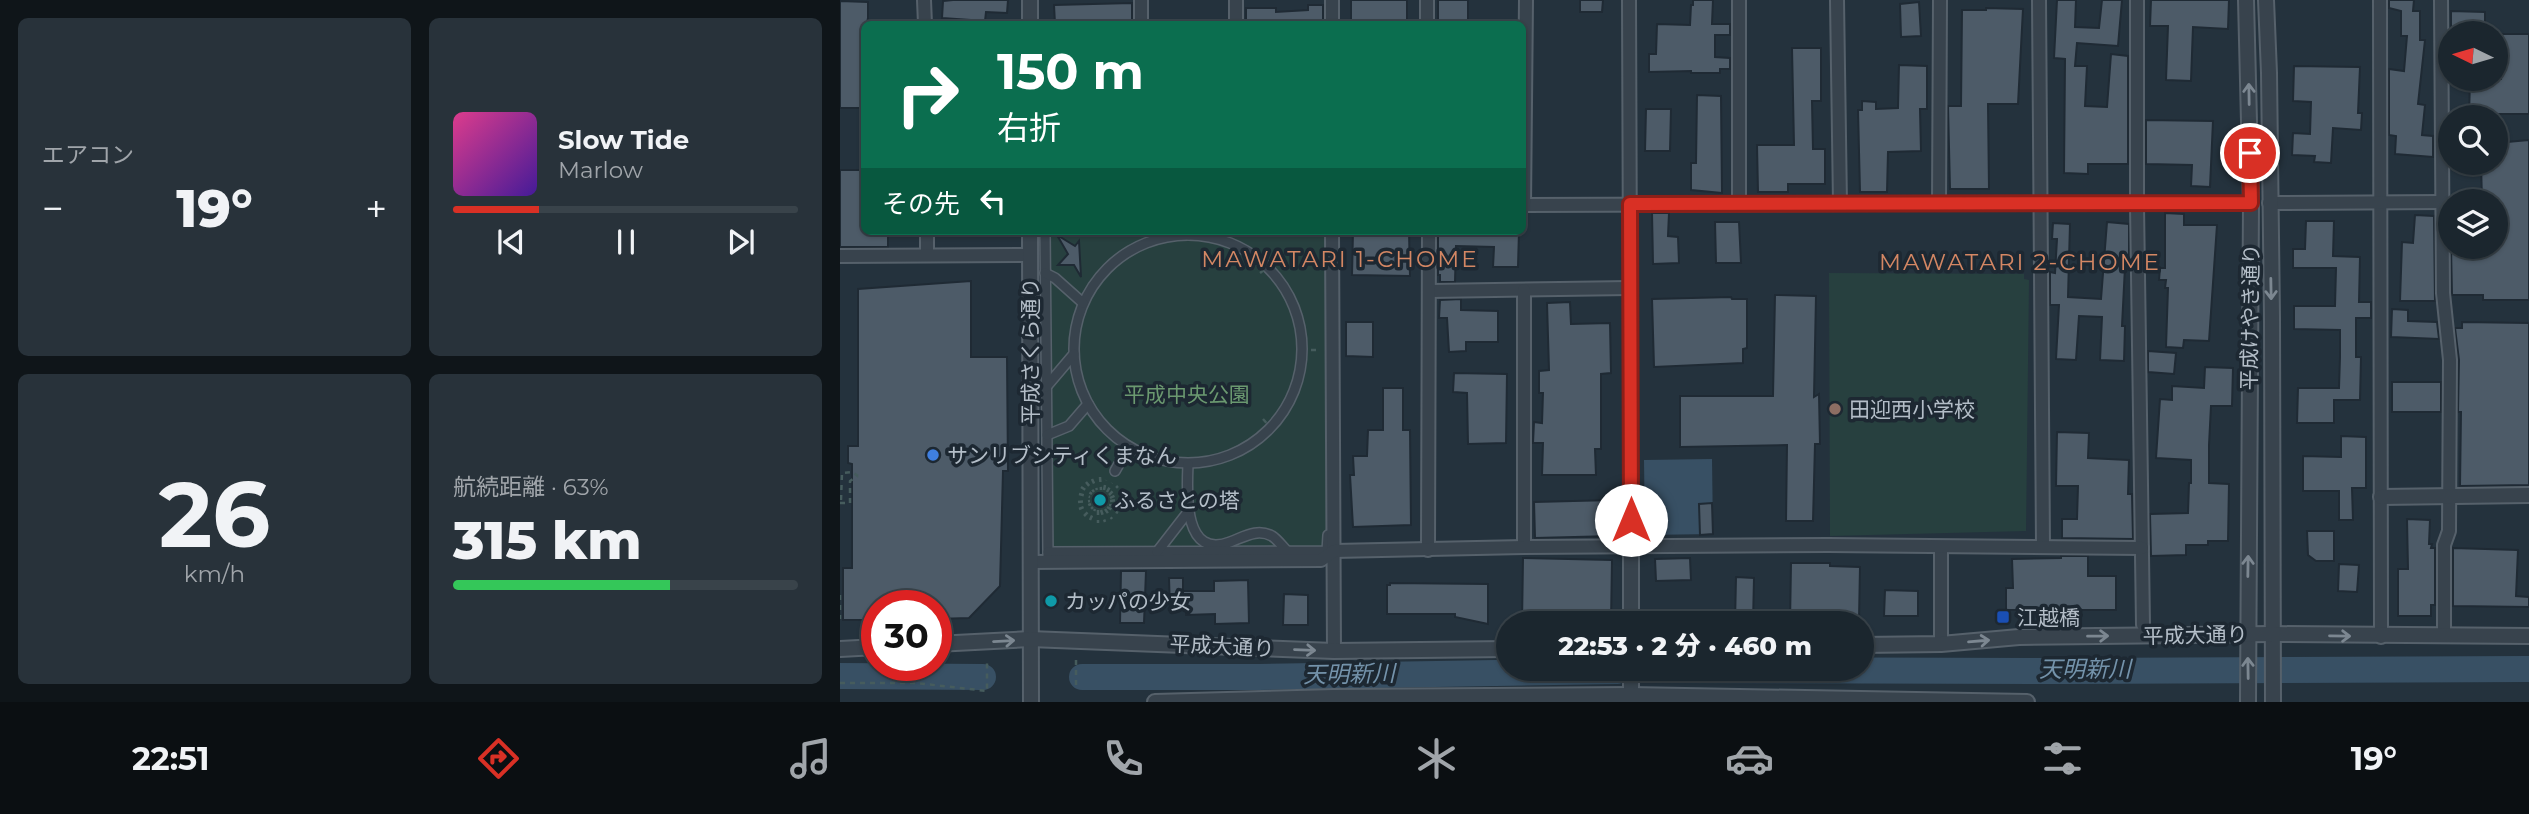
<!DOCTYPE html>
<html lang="ja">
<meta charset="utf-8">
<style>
:root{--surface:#1b262e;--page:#28323a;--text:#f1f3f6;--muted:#a0a5aa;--line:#39434a;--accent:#d93025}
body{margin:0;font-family:Montserrat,"Noto Sans JP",sans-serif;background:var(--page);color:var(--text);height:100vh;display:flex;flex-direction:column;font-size:26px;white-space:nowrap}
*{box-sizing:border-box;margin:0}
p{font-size:23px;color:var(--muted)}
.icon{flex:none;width:38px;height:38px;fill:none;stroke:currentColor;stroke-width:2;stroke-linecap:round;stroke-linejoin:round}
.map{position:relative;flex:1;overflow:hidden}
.drawer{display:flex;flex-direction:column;gap:18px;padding:18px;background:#0f1519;width:840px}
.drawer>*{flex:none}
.top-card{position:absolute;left:21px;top:21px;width:665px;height:214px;border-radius:10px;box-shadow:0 2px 5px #0004,0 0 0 2px var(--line);background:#0b6e4f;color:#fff;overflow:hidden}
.needle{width:46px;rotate:275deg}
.tools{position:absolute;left:1598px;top:21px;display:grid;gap:14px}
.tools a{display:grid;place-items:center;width:70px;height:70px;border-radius:50%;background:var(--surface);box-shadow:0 2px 5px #0004,0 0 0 2px var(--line);font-size:35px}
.speed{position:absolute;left:21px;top:590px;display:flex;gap:14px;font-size:35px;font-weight:700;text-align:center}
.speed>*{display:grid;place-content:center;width:91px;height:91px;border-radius:50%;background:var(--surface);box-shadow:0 2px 5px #0004,0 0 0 2px var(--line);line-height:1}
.speed .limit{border:10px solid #d22;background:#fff;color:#111}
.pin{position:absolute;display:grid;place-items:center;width:60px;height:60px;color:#fff;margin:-30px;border:4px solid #fff;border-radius:50%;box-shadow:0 2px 7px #0007}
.me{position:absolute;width:77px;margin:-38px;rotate:0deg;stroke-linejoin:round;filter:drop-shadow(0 0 5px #0008)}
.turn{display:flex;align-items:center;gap:24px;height:147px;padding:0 21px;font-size:32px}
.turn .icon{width:91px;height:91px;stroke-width:2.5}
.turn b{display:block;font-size:49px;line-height:60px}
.then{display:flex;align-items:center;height:66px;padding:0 21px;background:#0003;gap:14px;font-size:26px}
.big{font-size:52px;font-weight:800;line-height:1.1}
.drawer .tile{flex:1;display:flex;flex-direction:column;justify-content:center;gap:10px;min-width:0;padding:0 24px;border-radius:10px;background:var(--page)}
.drawer .dial{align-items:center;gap:0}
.dial b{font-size:91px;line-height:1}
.song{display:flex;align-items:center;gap:21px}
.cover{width:84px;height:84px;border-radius:10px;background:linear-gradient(135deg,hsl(330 70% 55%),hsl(260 70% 35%))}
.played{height:7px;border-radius:4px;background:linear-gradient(90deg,var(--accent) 25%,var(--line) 25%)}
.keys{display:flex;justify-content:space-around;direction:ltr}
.heat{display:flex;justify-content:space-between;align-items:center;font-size:38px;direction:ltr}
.charge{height:10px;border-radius:5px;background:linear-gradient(90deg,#34c759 63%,var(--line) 0)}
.drawer .tiles{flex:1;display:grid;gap:18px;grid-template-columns:repeat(2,1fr)}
.trip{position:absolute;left:656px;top:611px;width:378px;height:70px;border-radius:35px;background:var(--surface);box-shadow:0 2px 5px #0004,0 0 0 2px var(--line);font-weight:800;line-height:70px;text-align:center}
.menu{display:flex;height:112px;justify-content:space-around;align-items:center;background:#0b0f12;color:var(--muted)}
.menu .icon{width:49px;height:49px}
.menu .current{color:var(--accent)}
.menu b{font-size:32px;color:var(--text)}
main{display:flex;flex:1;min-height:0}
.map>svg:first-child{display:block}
.green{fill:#27403f}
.water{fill:#385064}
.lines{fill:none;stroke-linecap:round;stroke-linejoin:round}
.river{stroke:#385064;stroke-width:26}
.building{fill:#4d5b68;stroke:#1f2a34;stroke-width:2}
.pedestrian-casing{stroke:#56616b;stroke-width:12}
.minor-casing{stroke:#56616b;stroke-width:16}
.tertiary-casing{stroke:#56616b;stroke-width:18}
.path{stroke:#465c5d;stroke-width:2.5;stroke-dasharray:5 5;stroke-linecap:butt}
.pedestrian{stroke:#38434d;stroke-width:9}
.minor{stroke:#38434d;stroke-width:12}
.tertiary{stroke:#38434d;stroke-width:14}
.oneway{stroke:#7c8791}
.route-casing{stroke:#8d1f18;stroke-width:18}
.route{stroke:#d93025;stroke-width:12}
.education-dot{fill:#8d6e63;stroke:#1d2832;stroke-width:2.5}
.shop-dot{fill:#3f7fe0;stroke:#1d2832;stroke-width:2.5}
.culture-dot{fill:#0f9aa8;stroke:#1d2832;stroke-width:2.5}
.transit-dot{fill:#1a4fb4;stroke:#1d2832;stroke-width:2.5}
.labels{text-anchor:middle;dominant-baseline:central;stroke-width:7;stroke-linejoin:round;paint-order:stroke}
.street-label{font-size:21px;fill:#b4bec8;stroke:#1d2832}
.park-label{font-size:21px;fill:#6b9970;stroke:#1d2832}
.poi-label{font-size:21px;fill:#b4bec8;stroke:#1d2832;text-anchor:start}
.neighbourhood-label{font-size:23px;letter-spacing:2px;fill:#d48764;stroke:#1d2832}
.water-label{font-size:23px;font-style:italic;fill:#7493ab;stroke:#1d2832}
</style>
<main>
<section class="drawer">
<div class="tiles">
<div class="tile"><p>エアコン</p>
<div class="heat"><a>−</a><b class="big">19°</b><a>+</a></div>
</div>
<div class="tile">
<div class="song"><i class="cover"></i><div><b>Slow Tide</b><p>Marlow</p></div></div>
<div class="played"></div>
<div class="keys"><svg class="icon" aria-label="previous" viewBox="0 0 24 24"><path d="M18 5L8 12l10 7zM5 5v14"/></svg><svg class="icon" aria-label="pause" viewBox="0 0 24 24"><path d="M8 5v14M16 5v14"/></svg><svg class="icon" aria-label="next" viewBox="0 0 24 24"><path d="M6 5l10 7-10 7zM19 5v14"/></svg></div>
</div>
<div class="tile dial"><b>26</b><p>km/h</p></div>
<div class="tile"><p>航続距離 · 63%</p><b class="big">315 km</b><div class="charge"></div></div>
</div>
</section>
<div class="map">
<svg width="1689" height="702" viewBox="0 0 1689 702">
<rect width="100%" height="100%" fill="#24323d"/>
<!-- green -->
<g class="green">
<polygon points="205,231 486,231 489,553 208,556"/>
<polygon points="989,273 1184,274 1184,279 1189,280 1186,531 990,536"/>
</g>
<!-- water -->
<polygon class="water" points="872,459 873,534 805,535 804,460"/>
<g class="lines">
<!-- river -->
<g class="river">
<polyline points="801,670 1230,671 1689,669"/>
<polyline points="0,676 143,677"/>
<polyline points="242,677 419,677 777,671"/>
</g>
</g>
<!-- building -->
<g class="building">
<polygon points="113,0 168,0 167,13 146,12 145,21 102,18 103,1"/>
<rect x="511" y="0" width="56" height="24"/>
<rect x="598" y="0" width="30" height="24"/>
<polygon points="740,0 763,0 762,12 740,12"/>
<polygon points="853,0 873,0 872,24 890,24 890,35 875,35 875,57 890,58 890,69 880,69 880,73 851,73 851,71 809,72 809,54 816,54 817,24 850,25 851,5 853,5"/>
<polygon points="1217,0 1236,0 1235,27 1259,28 1262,0 1282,0 1278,46 1237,43 1235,66 1247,66 1245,106 1267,107 1271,54 1288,56 1288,164 1248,164 1248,174 1224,173 1225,59 1214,58"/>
<polygon points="1311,0 1389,0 1388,29 1353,27 1351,81 1326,80 1328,26 1310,26"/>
<polygon points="1549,0 1574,0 1573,11 1580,11 1580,40 1585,40 1578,104 1585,105 1582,135 1593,136 1593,157 1555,154 1556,136 1549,135 1549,69 1564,71 1567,36 1561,36 1561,11 1549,8"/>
<polygon points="0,1 28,2 28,18 27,24 24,24 24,108 0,108"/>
<polygon points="1079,2 1081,36 1061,37 1060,4"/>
<polygon points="292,3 292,24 215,24 214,5"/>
<polygon points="468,5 483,5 483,24 406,24 406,8 436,8 436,12 468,10"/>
<polygon points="1146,8 1183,9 1178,104 1148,104 1149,189 1110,189 1108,106 1121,106 1122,10 1146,10"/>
<polygon points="1611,11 1645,12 1645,33 1611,33"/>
<polygon points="1661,34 1689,34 1689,114 1642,114 1642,117 1629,117 1630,79 1661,79"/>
<polygon points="952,48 981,48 981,101 972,101 973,149 985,149 985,184 948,184 948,192 918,192 917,145 954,145"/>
<polygon points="1059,65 1087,66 1087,109 1080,109 1081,151 1048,152 1047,192 1020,192 1018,110 1022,110 1022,101 1036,102 1036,109 1058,108"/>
<polygon points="1454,66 1520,67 1518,113 1522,113 1521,130 1493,128 1491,163 1474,162 1475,156 1452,155 1453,133 1470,134 1471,102 1453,101"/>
<polygon points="857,95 881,96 882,193 851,190 851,163 856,163"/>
<polygon points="806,109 831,109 830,151 805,151"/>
<polygon points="1306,120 1373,121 1370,187 1351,186 1352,165 1306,164"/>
<polygon points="1689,140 1689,300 1643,300 1643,295 1612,295 1611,247 1656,247 1656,201 1642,201 1641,163 1656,163 1656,143"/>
<polygon points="0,170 24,170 24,231 48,231 48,247 0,247"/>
<polygon points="812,213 829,213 828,236 838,237 839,263 813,264"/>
<polygon points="1325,213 1344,214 1344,225 1377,225 1369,341 1344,340 1343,348 1326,347 1328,288 1325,288 1326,280 1319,280 1320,268 1325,268"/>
<polygon points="1575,215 1594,216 1595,301 1560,301 1562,242 1573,243"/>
<polygon points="1466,221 1494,221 1493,256 1520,257 1519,302 1531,302 1531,318 1516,318 1516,357 1521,357 1520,400 1494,400 1494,423 1457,423 1458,388 1499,388 1500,357 1500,330 1454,329 1454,306 1495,306 1496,268 1453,268 1453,249 1465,249"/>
<polygon points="875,222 899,222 901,263 876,263"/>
<polygon points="1267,222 1289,224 1289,267 1285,267 1282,326 1285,326 1284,361 1260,360 1262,317 1239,316 1236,360 1216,359 1219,305 1210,305 1210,272 1215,273 1217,239 1212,239 1213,223 1230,224 1228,297 1261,299"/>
<polygon points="513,231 569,231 570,276 512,275"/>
<polygon points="598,231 679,231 678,267 653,267 654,247 616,246 615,282 600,282 600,275 598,275"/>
<polygon points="217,235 235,246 239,241 241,277 234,265 218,265 228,254"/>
<polygon points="131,281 131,357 167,357 168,471 163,471 160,586 129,618 96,619 96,606 37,606 37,620 3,620 3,568 12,568 12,464 8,463 8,446 18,446 18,289"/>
<polygon points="935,295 976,296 974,397 979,394 980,444 975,444 973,521 946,521 947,445 840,447 840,396 933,396"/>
<polygon points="891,297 892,299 907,299 907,348 903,349 903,363 814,367 812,299"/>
<polygon points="621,299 621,310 658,311 658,342 626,342 626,351 609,352 607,318 599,318 600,300"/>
<polygon points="730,302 731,324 770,323 771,373 761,374 761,449 755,449 756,475 702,475 703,443 693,443 694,422 702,423 703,393 699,393 699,371 709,370 707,303"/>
<polygon points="1552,309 1568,310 1568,321 1597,322 1599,339 1551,337"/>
<polygon points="506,322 533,322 533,357 506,356"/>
<polygon points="1622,322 1689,323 1689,485 1620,486 1621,412 1618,412 1619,360 1615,328 1622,328"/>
<polygon points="1308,351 1336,353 1334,374 1308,372"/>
<polygon points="1365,367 1393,368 1392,406 1371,406 1369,445 1369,483 1389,484 1388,541 1368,541 1368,545 1346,545 1346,555 1311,556 1310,514 1348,513 1349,483 1351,483 1351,460 1316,458 1320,399 1332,400 1332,386 1364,388"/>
<polygon points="614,373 667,374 666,443 628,444 627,393 613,392"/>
<rect x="1552" y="382" width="49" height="30"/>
<polygon points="543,388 563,388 563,430 570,430 571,525 513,527 510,475 514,475 513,456 527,456 528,430 543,430"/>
<polygon points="1217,432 1249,433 1248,458 1289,460 1288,494 1292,494 1293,539 1222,538 1222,519 1237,519 1238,486 1216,486"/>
<polygon points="1501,436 1526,437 1526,488 1512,488 1513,520 1499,520 1499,491 1463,491 1463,456 1501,457"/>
<polygon points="773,500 774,536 695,538 694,502"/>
<polygon points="872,503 873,534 860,535 859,504"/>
<polygon points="1567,519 1590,520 1589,544 1592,544 1591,548 1595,548 1595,605 1591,605 1591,616 1558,616 1558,569 1568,569"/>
<polygon points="1467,531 1494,531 1494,561 1476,561 1468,555"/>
<polygon points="1613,548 1678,550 1676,596 1689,597 1689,607 1613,606"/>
<polygon points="1221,556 1248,556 1248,576 1276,576 1276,610 1166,610 1166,588 1173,588 1172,559 1221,558"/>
<polygon points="683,558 772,560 771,623 682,623"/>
<polygon points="850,558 851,580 816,581 815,559"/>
<polygon points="951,563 990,563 990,566 1020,567 1019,620 989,619 989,623 950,623"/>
<polygon points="1499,564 1519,565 1517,592 1498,591"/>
<polygon points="281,571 306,571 304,623 280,623"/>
<polygon points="896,577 914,578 913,623 895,623"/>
<polygon points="329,578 343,578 343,591 374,591 374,581 408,580 409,623 375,624 375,614 346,615 346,610 330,610"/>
<polygon points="550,583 648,584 648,624 615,617 615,614 547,614 547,585 550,585"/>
<polygon points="1045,590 1078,591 1078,616 1044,616"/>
<polygon points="444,594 468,595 468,625 443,625"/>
</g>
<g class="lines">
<defs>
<g id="pedestrian">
<polyline points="205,231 208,556"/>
<circle cx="348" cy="349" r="114"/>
<polyline points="205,273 215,278 243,303"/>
<polyline points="206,387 234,354"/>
<polyline points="207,435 229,426 248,404"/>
<path d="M348,464C347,490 342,560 390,542C404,537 417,528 432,536C437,539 443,547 447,551"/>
<polyline points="275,471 288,448"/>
<polyline points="208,552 487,551 488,535"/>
<polyline points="317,552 348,512"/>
</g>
<g id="minor">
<polyline points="84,0 85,24"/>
<polyline points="396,0 396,24"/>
<polyline points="587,0 587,24"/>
<polyline points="789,0 791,547"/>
<polyline points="997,0 1000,204"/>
<polyline points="1199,0 1203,546"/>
<polyline points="1297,0 1297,205 1303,625"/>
<polyline points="1540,0 1541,637"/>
<polyline points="1601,0 1603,293 1610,360 1609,531 1604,545 1604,636"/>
<polyline points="301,24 301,0"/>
<polyline points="492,24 492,0"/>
<polyline points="1429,203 1603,202"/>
<polyline points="899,204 899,0"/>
<polyline points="1099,204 1100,0"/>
<polyline points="682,205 1411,203"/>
<polyline points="684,205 686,0"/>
<polyline points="87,231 87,255"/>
<polyline points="492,231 494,651"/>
<polyline points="0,256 190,255"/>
<polyline points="591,291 790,288"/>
<polyline points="684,547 684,290"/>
<polyline points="1101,547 1101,644"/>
<polyline points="588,550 589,231"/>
<polyline points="190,562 481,560 494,551 684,547 988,545 1302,548"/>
</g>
<g id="tertiary">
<polyline points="190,0 190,24"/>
<polyline points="1406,0 1411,203 1408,702"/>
<polyline points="1426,0 1429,73 1432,318 1433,702"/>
<polyline points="190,231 191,702"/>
<polyline points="1541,497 1689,495"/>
<polyline points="791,623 791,547"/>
<polyline points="96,644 190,639 494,651 668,649"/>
<polyline points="1022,645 1101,644 1179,637 1432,634 1689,636"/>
<polyline points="0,649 37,647"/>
<polyline points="791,668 791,702"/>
<polyline points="315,702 493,697 791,695 1187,702"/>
</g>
</defs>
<!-- pedestrian casing -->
<use href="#pedestrian" class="pedestrian-casing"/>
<!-- minor casing -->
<use href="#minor" class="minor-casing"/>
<!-- tertiary casing -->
<use href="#tertiary" class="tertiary-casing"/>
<!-- path -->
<g class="path">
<polyline points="348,235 349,242"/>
<polyline points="420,273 428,267"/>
<polyline points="461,350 479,350"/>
<polyline points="423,419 431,428"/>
<polyline points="260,477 261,490"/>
<polyline points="252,479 257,490"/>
<polyline points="246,482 254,492"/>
<polyline points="241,487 252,494"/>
<polyline points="264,490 266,480"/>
<polyline points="267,492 272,483"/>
<polyline points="239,494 250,497"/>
<polyline points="269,495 278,486"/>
<polyline points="270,498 282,492"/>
<polyline points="1,500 2,473 12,472 18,476"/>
<polyline points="270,501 283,499"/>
<polyline points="238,502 250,501"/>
<polyline points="0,503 10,503 10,481 18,476"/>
<polyline points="269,505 282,507"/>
<polyline points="267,507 278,513"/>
<polyline points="239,509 251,504"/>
<polyline points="265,509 272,519"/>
<polyline points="258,510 258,523"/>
<polyline points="261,510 265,522"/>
<polyline points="244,516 253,507"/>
<polyline points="250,520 255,509"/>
<polyline points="0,595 0,619"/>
<polyline points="0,683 76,683 147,691 147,660"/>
<polyline points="236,685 236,656"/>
</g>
<!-- pedestrian -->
<use href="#pedestrian" class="pedestrian"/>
<!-- minor -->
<use href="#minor" class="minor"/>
<!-- tertiary -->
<use href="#tertiary" class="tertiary"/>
</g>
<!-- one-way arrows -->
<defs><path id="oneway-shaft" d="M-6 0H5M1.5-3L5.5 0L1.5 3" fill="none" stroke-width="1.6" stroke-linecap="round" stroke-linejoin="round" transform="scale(1.75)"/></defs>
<g class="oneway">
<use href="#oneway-shaft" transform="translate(1409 94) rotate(-91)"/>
<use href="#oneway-shaft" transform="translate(1431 289) rotate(89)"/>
<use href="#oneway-shaft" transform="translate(1408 566) rotate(-89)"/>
<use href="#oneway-shaft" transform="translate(1258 636) rotate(-1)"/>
<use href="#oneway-shaft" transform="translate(1500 636) rotate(1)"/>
<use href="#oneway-shaft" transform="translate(164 641) rotate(-3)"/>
<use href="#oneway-shaft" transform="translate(1139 641) rotate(-5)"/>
<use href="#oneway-shaft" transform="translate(465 650) rotate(2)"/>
<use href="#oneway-shaft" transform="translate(1408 668) rotate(-91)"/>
</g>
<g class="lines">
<defs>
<polyline id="route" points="791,520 790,204 1411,203 1410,153"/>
</defs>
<!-- route casing -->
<use href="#route" class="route-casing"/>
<!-- route -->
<use href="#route" class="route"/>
</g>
<!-- markers -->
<circle class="education-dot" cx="995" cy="409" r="7"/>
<circle class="shop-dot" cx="93" cy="455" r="7"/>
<g class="culture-dot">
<circle cx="260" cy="500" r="7"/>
<circle cx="211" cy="601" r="7"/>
</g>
<rect class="transit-dot" x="1156" y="610" width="14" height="14" rx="3.5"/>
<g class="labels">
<!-- street labels -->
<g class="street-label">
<text transform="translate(1410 317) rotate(-89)">平成けやき通り</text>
<text transform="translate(190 351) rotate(-90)">平成さくら通り</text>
<text transform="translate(1355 635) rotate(-1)">平成大通り</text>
<text transform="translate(382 646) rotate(3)">平成大通り</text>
</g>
<!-- park labels -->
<g class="park-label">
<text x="347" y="394">平成中央公園</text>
</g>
<!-- poi labels -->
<g class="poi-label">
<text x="1009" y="409">田迎西小学校</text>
<text x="107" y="455">サンリブシティくまなん</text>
<text x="274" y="500">ふるさとの塔</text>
<text x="225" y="601">カッパの少女</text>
<text x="1177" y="617">江越橋</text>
</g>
<!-- neighbourhood labels -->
<g class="neighbourhood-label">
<text x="500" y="259">MAWATARI 1-CHOME</text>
<text x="1180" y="262">MAWATARI 2-CHOME</text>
</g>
<!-- water labels -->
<g class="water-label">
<text x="1245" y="669">天明新川</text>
<text transform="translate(509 674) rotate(-1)">天明新川</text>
</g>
</g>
</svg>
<div class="tools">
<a><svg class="needle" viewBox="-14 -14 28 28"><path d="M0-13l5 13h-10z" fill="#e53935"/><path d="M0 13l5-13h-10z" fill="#a0a5aa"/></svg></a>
<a><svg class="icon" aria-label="search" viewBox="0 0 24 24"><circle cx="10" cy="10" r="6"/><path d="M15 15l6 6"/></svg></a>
<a><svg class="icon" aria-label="layers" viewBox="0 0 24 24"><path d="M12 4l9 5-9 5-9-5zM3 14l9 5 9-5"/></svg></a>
</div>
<div class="speed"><div class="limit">30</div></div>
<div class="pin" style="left:1410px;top:153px;background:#d93025"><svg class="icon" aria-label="arrive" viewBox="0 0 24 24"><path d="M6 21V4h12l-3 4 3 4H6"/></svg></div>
<svg class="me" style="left:791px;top:520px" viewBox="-20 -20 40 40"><circle r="19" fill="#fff"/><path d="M0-13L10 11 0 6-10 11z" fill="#d93025"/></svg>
<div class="trip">22:53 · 2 分 · 460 m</div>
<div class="top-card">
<div class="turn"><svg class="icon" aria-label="right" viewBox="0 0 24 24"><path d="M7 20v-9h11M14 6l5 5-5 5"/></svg><div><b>150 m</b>右折</div></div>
<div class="then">その先<svg class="icon" aria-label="left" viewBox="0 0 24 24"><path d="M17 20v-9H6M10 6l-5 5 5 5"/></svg></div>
</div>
</div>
</main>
<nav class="menu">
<b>22:51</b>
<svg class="icon current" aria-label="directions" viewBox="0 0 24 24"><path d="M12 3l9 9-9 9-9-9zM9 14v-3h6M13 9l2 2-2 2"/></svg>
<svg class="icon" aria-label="music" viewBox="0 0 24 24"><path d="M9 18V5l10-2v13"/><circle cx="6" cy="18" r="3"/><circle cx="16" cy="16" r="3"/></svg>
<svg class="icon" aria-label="phone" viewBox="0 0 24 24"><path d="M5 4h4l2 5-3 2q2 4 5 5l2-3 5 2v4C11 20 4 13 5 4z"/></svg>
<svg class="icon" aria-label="climate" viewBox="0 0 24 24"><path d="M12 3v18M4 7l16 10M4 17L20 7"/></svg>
<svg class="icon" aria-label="car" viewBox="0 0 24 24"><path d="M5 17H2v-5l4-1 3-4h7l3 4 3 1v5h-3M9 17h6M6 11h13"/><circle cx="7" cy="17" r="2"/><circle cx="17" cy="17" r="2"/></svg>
<svg class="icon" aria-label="filters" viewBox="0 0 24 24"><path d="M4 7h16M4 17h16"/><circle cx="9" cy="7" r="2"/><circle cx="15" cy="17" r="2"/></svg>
<b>19°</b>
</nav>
